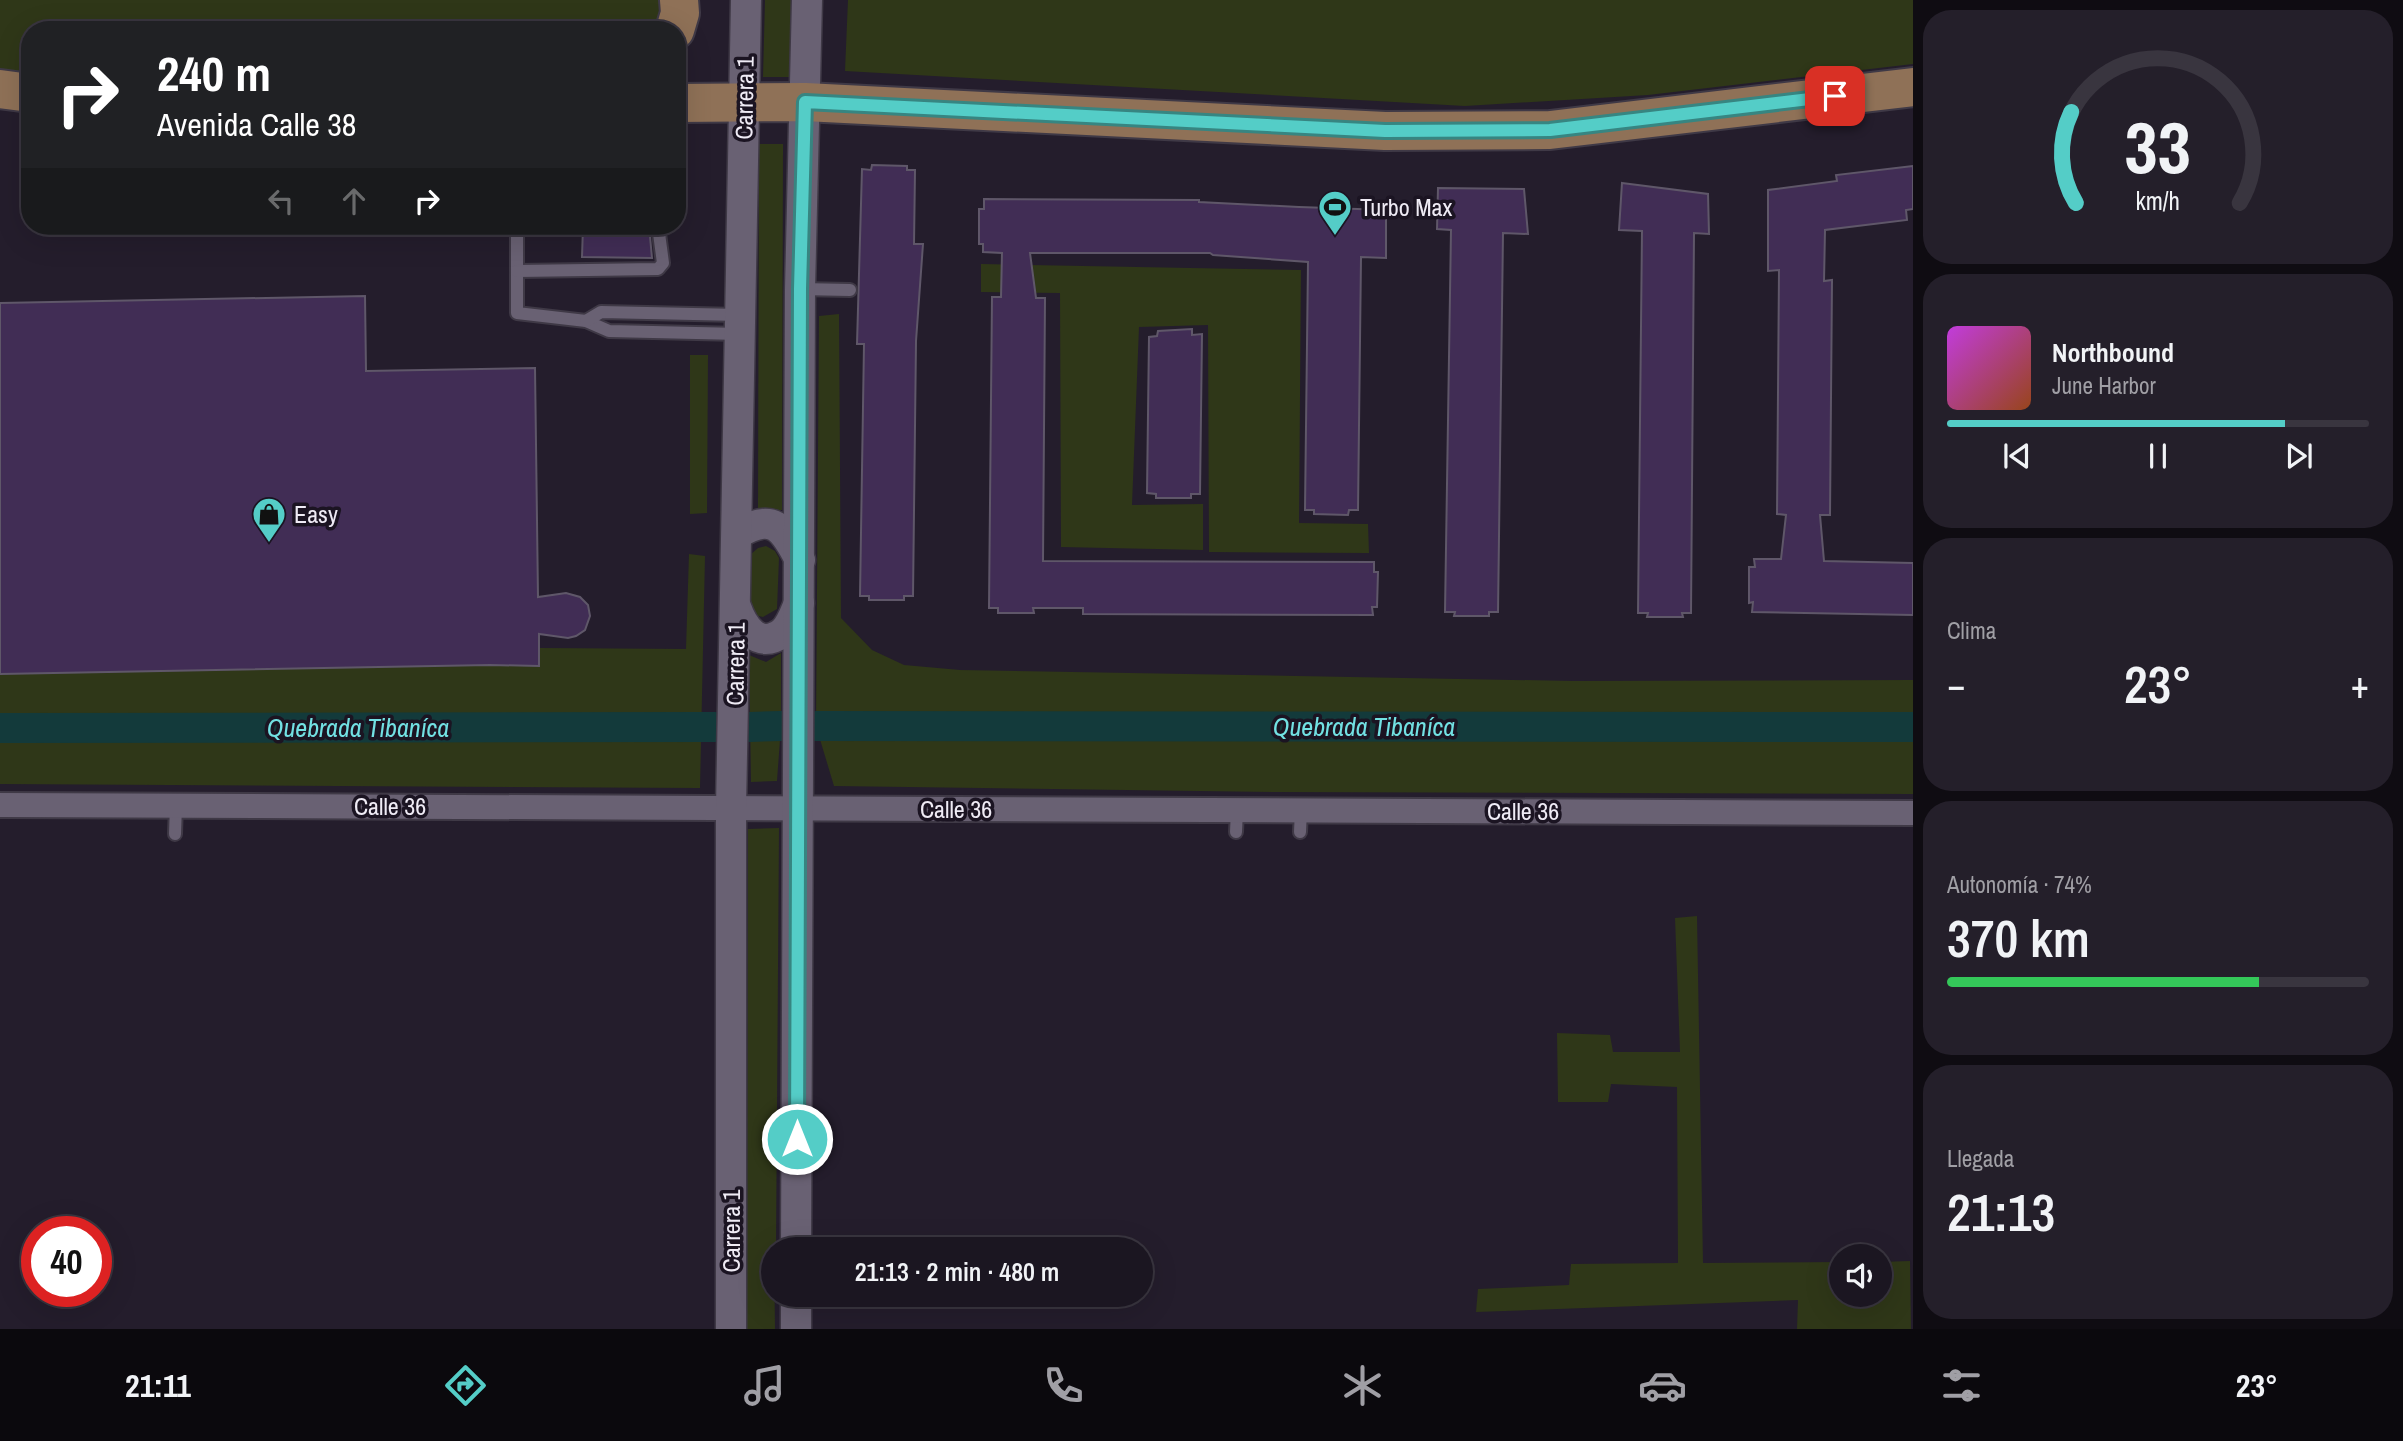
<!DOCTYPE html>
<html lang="es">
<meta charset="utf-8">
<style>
:root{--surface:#1b1621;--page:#241f2a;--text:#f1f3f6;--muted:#a09fa5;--line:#39353f;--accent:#54cdc7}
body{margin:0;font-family:"Archivo Narrow",sans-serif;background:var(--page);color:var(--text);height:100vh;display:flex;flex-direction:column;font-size:26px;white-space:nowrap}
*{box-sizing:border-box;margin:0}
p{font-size:23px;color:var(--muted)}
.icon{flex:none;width:38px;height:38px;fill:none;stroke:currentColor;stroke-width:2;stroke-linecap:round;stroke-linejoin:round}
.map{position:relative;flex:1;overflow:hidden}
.drawer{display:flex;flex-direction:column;gap:10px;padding:10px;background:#0f0c12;width:490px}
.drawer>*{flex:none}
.hud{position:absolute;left:21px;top:21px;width:665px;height:214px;border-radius:28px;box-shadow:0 7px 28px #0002,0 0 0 2px var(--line);background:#202124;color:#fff;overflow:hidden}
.buttons{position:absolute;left:1829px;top:1244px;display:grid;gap:14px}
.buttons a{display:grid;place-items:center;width:63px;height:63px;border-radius:50%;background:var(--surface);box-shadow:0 7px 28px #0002,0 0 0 2px var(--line);font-size:35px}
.speed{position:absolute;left:21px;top:1216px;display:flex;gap:14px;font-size:35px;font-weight:700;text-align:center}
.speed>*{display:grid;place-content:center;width:91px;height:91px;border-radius:50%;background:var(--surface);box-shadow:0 7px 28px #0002,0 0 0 2px var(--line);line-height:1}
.speed .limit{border:10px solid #d22;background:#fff;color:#111}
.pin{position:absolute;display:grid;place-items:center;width:60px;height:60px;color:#fff;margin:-30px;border-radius:14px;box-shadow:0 4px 10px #0006}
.me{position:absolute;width:77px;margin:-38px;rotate:0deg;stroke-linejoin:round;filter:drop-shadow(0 0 5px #0008)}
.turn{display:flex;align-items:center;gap:24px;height:147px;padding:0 21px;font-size:32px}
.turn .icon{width:91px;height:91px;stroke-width:2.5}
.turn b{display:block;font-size:49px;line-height:60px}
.lanes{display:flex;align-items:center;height:66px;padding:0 21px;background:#0003;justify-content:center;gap:35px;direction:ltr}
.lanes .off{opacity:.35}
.big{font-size:52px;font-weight:600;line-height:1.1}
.drawer .widget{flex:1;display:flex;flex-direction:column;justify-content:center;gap:10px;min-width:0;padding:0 24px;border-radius:28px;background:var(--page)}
.drawer .dial{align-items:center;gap:0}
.dial svg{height:182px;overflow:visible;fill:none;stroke:var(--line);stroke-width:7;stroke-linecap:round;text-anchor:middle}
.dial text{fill:var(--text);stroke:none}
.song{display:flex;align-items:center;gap:21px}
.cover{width:84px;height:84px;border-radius:10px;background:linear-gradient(135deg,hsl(290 70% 55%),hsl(20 70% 35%))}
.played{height:7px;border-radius:4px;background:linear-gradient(90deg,var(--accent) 80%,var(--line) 80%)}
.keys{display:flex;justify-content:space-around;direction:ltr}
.heat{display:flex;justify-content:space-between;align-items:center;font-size:38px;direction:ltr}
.charge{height:10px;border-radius:5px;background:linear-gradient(90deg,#34c759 74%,var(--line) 0)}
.trip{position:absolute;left:761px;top:1237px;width:392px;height:70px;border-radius:35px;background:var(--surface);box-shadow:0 7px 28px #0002,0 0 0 2px var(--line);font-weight:600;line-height:70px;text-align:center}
.tabs{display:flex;height:112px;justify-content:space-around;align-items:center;background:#0b090d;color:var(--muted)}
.tabs .icon{width:49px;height:49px}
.tabs .active{color:var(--accent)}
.tabs b{font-size:32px;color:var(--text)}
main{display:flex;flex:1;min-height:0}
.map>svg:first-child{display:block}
.green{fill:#2f3718}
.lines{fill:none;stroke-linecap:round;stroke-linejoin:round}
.canal{stroke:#133a3b;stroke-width:30}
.building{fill:#412d55;stroke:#5f5769;stroke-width:2}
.service-casing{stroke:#3f3946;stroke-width:16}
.minor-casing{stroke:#3f3946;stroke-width:28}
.tertiary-casing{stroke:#3f3946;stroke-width:33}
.primary-casing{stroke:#3f3946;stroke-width:42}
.service{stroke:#696173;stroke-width:12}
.minor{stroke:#696173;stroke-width:24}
.tertiary{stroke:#696173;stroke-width:30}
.primary{stroke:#8f7157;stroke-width:38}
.route-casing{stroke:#378581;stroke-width:18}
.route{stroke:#54cdc7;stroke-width:12}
.labels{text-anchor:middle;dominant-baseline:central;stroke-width:7;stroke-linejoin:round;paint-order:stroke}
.street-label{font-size:24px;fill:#efebf5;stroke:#1b1422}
.poi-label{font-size:24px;fill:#efebf5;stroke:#1b1422;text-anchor:start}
.water-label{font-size:26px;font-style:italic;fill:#72e1e3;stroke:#1b1422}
</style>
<main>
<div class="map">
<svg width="1913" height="1329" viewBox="0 0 1913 1329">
<rect width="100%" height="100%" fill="#241d2c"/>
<!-- green -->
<g class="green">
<polygon points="0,0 663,0 659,27 656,30 30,30 30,72 0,71"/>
<polygon points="765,0 793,0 791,77 763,77"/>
<polygon points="848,0 1913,0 1913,64 1648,95 1465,106 845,71"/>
<polygon points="759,144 783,144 782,510 758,510"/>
<polygon points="981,264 1301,270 1299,523 1368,524 1369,553 1209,552 1208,325 1139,327 1132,505 1203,504 1203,550 1061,547 1060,293 981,292"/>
<polygon points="839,314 841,618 872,650 904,665 960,670 1573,681 1913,680 1913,794 1273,792 834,786 816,726 819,316"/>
<polygon points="690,355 708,355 707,513 690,514"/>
<polygon points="766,546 775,551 779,558 777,609 763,617 754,615 748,606 750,555 758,548"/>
<polygon points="689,554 705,556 700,788 0,784 0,674 490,665 538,666 539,648 686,649"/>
<polygon points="781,653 781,726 777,781 751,782 749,655 766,662"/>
<polygon points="779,828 776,1249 774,1250 775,1329 747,1329 748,829"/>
<polygon points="1697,916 1703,1263 1841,1262 1841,1295 1880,1295 1880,1262 1910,1261 1911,1329 1797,1329 1798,1300 1476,1312 1478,1289 1569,1285 1571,1264 1678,1263 1677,1087 1611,1084 1608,1102 1558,1102 1557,1033 1610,1035 1613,1052 1680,1052 1675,918"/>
</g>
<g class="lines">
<!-- canal -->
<g class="canal">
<polyline points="816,726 1913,727"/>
<polyline points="750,727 781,726"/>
<polyline points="0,728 715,727"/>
</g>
</g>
<!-- building -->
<g class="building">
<polygon points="872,165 907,166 907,170 915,170 914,244 923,244 916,341 913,596 904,596 904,600 869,600 869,596 860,596 864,344 857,344 862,169 871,170"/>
<polygon points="1913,166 1913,209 1906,210 1907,220 1825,230 1824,281 1832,280 1830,515 1820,515 1824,561 1913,563 1913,615 1752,612 1753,602 1749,603 1749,567 1755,567 1754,559 1781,559 1786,515 1777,514 1779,270 1768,271 1768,190 1837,181 1836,175"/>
<polygon points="1622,183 1708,194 1709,234 1694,233 1691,613 1682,613 1683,617 1647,617 1648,613 1638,613 1642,231 1619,230"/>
<polygon points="1438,188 1524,189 1528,234 1503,233 1498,612 1489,612 1489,616 1454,616 1455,612 1445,612 1451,230 1437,229"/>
<polygon points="984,199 1199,200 1199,202 1299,207 1386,210 1386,258 1361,257 1358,510 1349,510 1348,515 1314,514 1314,510 1305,510 1308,262 1213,255 1210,253 1030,253 1036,298 1045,298 1043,561 1374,562 1374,572 1378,572 1377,607 1372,607 1373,615 1083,614 1083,608 1033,608 1034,613 998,613 998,608 989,608 992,297 1001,297 1002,253 983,252 983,244 979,244 979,209 984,209"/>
<polygon points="583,226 649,226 652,258 582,257"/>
<polygon points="365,296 366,371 535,368 538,597 566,593 580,597 588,605 590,616 585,630 576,636 568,638 539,634 539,666 490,665 0,674 0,303"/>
<polygon points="1192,329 1192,335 1202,334 1200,494 1191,494 1191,498 1156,498 1156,494 1147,493 1149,337 1157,336 1158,331"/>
</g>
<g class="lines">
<defs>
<g id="service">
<polyline points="517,226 517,313 586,321 609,331 740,334"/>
<polyline points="517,271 658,269 663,263 658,226"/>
<polyline points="800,289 850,290"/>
<polyline points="586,321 601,312 740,315"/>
<polyline points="1236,832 1237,810"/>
<polyline points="1300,832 1301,810"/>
<polyline points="175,834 176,805"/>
</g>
<polyline id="minor" points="0,805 1913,813"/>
<g id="tertiary">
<path d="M737,534C773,512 783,527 800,560"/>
<path d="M736,607C743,627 758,650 782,633C791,626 795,612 799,603"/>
<polyline points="796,1250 800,289 807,0"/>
<polyline points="731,1329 731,808 746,0"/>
<polyline points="796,1329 796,1295"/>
</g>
<g id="primary">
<polyline points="675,30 680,13 679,0"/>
<polyline points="0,89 30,93"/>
<polyline points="677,103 805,102 1385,131 1550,130 1913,87"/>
</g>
</defs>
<!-- service casing -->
<use href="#service" class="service-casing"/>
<!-- minor casing -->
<use href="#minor" class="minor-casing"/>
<!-- tertiary casing -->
<use href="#tertiary" class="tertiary-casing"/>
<!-- primary casing -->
<use href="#primary" class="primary-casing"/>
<!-- service -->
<use href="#service" class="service"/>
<!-- minor -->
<use href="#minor" class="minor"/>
<!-- tertiary -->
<use href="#tertiary" class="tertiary"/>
<!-- primary -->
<use href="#primary" class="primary"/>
</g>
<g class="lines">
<defs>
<polyline id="route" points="797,1139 800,289 805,102 1385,131 1550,130 1835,96"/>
</defs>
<!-- route casing -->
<use href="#route" class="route-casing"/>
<!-- route -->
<use href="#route" class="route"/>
</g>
<!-- icons -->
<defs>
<symbol id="stadium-pin" viewBox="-11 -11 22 30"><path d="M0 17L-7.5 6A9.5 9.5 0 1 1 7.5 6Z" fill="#54cdc7" stroke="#1b1422"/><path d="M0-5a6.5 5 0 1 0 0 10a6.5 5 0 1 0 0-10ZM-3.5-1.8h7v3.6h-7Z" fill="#111"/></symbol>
<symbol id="shop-pin" viewBox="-11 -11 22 30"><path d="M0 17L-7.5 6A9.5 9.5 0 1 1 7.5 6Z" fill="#54cdc7" stroke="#1b1422"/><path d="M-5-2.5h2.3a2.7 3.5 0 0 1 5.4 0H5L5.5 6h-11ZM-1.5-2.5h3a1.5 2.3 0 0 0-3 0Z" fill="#111"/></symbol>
</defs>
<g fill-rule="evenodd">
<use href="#stadium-pin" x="1316" y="188" width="38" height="52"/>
<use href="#shop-pin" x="250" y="495" width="38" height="52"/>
</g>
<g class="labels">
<!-- street labels -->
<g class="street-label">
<text transform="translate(744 98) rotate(-89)">Carrera 1</text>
<text transform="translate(735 664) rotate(-89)">Carrera 1</text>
<text x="390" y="806">Calle 36</text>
<text x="956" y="809">Calle 36</text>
<text x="1523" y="811">Calle 36</text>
<text transform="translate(731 1231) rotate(-90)">Carrera 1</text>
</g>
<!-- poi labels -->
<g class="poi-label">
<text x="1360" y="207">Turbo Max</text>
<text x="294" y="514">Easy</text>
</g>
<!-- water labels -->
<g class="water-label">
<text x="1364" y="726">Quebrada Tibaníca</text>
<text x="358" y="727">Quebrada Tibaníca</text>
</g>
</g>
</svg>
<div class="buttons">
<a><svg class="icon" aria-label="sound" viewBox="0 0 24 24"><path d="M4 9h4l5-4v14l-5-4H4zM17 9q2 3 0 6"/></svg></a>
</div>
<div class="speed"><div class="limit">40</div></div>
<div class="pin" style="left:1835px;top:96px;background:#d93025"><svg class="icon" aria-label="arrive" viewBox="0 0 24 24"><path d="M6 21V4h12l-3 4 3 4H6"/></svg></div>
<svg class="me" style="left:797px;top:1139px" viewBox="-20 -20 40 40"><circle r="17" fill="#54cdc7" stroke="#fff" stroke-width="3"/><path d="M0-11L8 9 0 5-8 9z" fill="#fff"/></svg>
<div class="trip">21:13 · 2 min · 480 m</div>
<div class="hud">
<div class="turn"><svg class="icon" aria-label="right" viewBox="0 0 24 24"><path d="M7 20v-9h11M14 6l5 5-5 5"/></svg><div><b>240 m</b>Avenida Calle 38</div></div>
<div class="lanes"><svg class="icon off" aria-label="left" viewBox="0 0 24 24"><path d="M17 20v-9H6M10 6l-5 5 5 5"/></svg><svg class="icon off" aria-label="ahead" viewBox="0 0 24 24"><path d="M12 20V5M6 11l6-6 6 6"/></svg><svg class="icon" aria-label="right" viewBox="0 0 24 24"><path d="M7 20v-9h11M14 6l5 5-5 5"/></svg></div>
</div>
</div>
<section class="drawer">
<div class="widget dial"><svg viewBox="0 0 100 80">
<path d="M14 69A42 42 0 1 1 86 69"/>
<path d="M14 69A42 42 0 0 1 12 29" stroke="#54cdc7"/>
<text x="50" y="56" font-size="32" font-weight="700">33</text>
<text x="50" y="72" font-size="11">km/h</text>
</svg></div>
<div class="widget">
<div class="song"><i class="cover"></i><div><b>Northbound</b><p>June Harbor</p></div></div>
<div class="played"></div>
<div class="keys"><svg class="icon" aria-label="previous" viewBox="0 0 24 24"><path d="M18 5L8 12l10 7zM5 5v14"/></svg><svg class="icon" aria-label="pause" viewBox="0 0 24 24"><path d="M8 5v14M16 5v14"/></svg><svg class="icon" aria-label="next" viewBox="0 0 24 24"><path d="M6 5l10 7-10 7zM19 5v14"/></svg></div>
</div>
<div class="widget"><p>Clima</p>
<div class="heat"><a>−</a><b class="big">23°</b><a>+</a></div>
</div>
<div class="widget"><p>Autonomía · 74%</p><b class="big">370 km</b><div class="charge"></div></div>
<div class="widget"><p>Llegada</p><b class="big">21:13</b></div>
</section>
</main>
<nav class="tabs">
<b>21:11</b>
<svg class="icon active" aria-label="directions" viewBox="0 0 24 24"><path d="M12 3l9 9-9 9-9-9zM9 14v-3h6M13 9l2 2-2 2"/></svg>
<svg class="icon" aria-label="music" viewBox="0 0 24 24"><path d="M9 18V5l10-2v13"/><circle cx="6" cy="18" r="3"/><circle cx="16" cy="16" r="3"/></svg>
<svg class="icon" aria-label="phone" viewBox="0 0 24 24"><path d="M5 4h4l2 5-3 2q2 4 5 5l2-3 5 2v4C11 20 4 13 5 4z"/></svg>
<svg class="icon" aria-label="climate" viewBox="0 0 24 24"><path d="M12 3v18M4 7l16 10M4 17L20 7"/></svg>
<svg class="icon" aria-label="car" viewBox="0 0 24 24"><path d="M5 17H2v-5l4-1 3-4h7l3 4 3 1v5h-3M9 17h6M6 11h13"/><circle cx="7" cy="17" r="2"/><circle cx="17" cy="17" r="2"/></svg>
<svg class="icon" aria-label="filters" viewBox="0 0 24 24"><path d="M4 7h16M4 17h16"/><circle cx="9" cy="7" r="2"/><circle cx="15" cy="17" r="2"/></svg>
<b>23°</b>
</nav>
